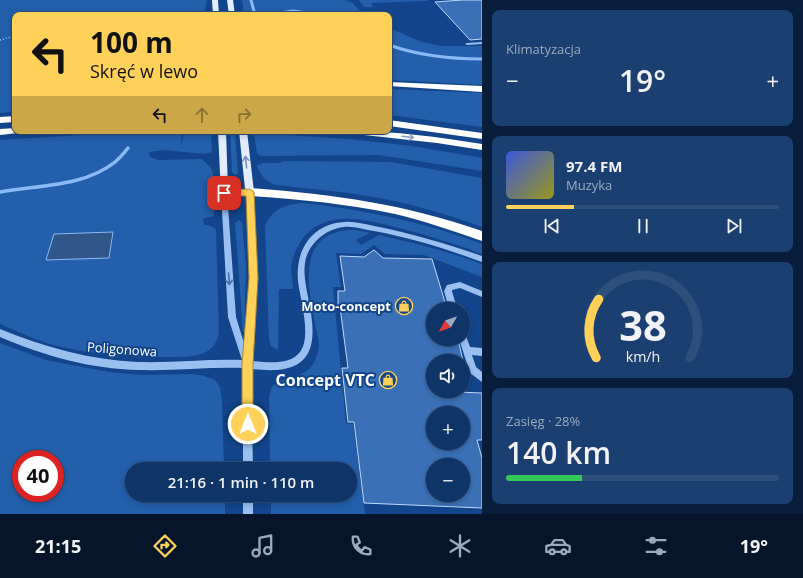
<!DOCTYPE html>
<html lang="pl">
<meta charset="utf-8">
<style>
:root{--surface:#0e3468;--page:#1c3f71;--text:#f1f3f6;--muted:#9baac0;--line:#2e4f7c;--accent:#ffd159}
body{margin:0;font-family:"Open Sans",sans-serif;background:var(--page);color:var(--text);height:100vh;display:flex;flex-direction:column;font-size:15px;white-space:nowrap}
*{box-sizing:border-box;margin:0}
p{font-size:13px;color:var(--muted)}
.icon{flex:none;width:22px;height:22px;fill:none;stroke:currentColor;stroke-width:2;stroke-linecap:round;stroke-linejoin:round}
.map{position:relative;flex:1;overflow:hidden}
.sheet{display:flex;flex-direction:column;gap:10px;padding:10px;background:#081d39;width:321px}
.sheet>*{flex:none}
.banner{position:absolute;left:12px;top:12px;width:380px;height:122px;border-radius:8px;box-shadow:0 2px 6px #0003,0 0 0 1px var(--line);background:#ffd159;color:#111;overflow:hidden}
.needle{width:26px;rotate:230deg}
.controls{position:absolute;left:426px;top:302px;display:grid;gap:8px}
.controls a{display:grid;place-items:center;width:44px;height:44px;border-radius:50%;background:var(--surface);box-shadow:0 2px 6px #0003,0 0 0 1px var(--line);font-size:20px}
.speed{position:absolute;left:12px;top:450px;display:flex;gap:8px;font-size:20px;font-weight:700;text-align:center}
.speed>*{display:grid;place-content:center;width:52px;height:52px;border-radius:50%;background:var(--surface);box-shadow:0 2px 6px #0003,0 0 0 1px var(--line);line-height:1}
.speed .limit{border:6px solid #d22;background:#fff;color:#111}
.pin{position:absolute;display:grid;place-items:center;width:34px;height:34px;color:#fff;margin:-17px;border-radius:8px;box-shadow:0 2px 6px #0006}
.me{position:absolute;width:44px;margin:-22px;rotate:0deg;stroke-linejoin:round;filter:drop-shadow(0 0 3px #0008)}
.turn{display:flex;align-items:center;gap:14px;height:84px;padding:0 12px;font-size:18px}
.turn .icon{width:52px;height:52px;stroke-width:2.5}
.turn b{display:block;font-size:28px;line-height:34px}
.lanes{display:flex;align-items:center;height:38px;padding:0 12px;background:#0003;justify-content:center;gap:20px;direction:ltr}
.lanes .off{opacity:.35}
.big{font-size:30px;font-weight:600;line-height:1.1}
.sheet .card{flex:1;display:flex;flex-direction:column;justify-content:center;gap:6px;min-width:0;padding:0 14px;border-radius:8px;background:var(--page)}
.sheet .dial{align-items:center;gap:0}
.dial svg{height:104px;overflow:visible;fill:none;stroke:var(--line);stroke-width:7;stroke-linecap:round;text-anchor:middle}
.dial text{fill:var(--text);stroke:none}
.song{display:flex;align-items:center;gap:12px}
.cover{width:48px;height:48px;border-radius:6px;background:linear-gradient(135deg,hsl(230 70% 55%),hsl(60 70% 35%))}
.played{height:4px;border-radius:2px;background:linear-gradient(90deg,var(--accent) 25%,var(--line) 25%)}
.keys{display:flex;justify-content:space-around;direction:ltr}
.heat{display:flex;justify-content:space-between;align-items:center;font-size:22px;direction:ltr}
.charge{height:6px;border-radius:3px;background:linear-gradient(90deg,#34c759 28%,var(--line) 0)}
.trip{position:absolute;left:125px;top:462px;width:232px;height:40px;border-radius:20px;background:var(--surface);box-shadow:0 2px 6px #0003,0 0 0 1px var(--line);font-weight:600;line-height:40px;text-align:center}
.tabs{display:flex;height:64px;justify-content:space-around;align-items:center;background:#06152a;color:var(--muted)}
.tabs .icon{width:28px;height:28px}
.tabs .selected{color:var(--accent)}
.tabs b{font-size:18px;color:var(--text)}
main{display:flex;flex:1;min-height:0}
.map>svg:first-child{display:block}
.green{fill:#235fab;fill-rule:evenodd}
.water{fill:#30568a;stroke:#8abaf5}
.lines{fill:none;stroke-linecap:round;stroke-linejoin:round}
.stream-far1{stroke:#8abaf5;stroke-width:3}
.stream{stroke:#8abaf5;stroke-width:3.5}
.building{fill:#3a70b5;stroke:#bfdafc;fill-rule:evenodd}
.path{stroke:#99c0f1;stroke-width:1.5;stroke-dasharray:1 2;stroke-linecap:butt}
.minor{fill:#99c0f1;fill-rule:evenodd}
.major{fill:#e3edff;fill-rule:evenodd}
.highway{fill:#fff;fill-rule:evenodd}
.oneway{stroke:#88a2c5}
.oneway2{stroke:#7091bf}
.oneway3{stroke:#4170af}
.route{fill:#ffd159;stroke:#a6883a}
.labels{text-anchor:middle;dominant-baseline:central;stroke-width:4;stroke-linejoin:round;paint-order:stroke}
.poi-label{font-size:13px;font-weight:bold;fill:#fff;stroke:#12458b;text-anchor:end}
.street-label{font-size:13px;fill:#fff;stroke:#12458b}
.near-poi-label{font-size:16px;font-weight:bold;fill:#fff;stroke:#12458b;text-anchor:end}
</style>
<main>
<div class="map">
<svg width="482" height="514" viewBox="0 0 482 514">
<rect width="100%" height="100%" fill="#12458b"/>
<!-- green -->
<g class="green">
<polygon points="0,0 207,0 204,15 15,15 15,112 0,113"/>
<polygon points="242,0 345,0 353,3 363,15 244,15"/>
<polygon points="359,0 427,0 428,1 371,3 373,7 364,7"/>
<polygon points="389,28 422,42 441,46 482,46 482,85 389,80"/>
<polygon points="389,89 482,93 482,127 389,115"/>
<path d="M182,132L181,143H182L184,132H211L212,152L204,154L164,150L149,152L150,157L158,160L202,159L211,168L213,173L214,214L213,216L203,219L204,225H208L216,229L219,332C218,341 213,349 204,353C194,357 181,357 170,357C132,357 95,355 57,346C38,341 19,332 0,324V140L115,133Z"/>
<polygon points="230,132 235,132 238,173 236,175 232,173"/>
<polygon points="254,133 350,139 412,146 477,157 482,158 482,171 379,155 261,156 257,154"/>
<path d="M284,161L391,162L482,178V227C443,213 403,201 361,195C333,190 305,189 276,185C266,181 261,177 257,166C265,159 276,166 284,161Z"/>
<path d="M304,203C365,210 425,222 482,244V254C456,244 430,236 403,229C372,221 328,207 304,237C297,246 292,257 291,268C291,275 293,282 293,289H279L278,350L271,346L269,341L265,226C273,208 286,204 304,203Z"/>
<polygon points="239,220 242,223 246,267 244,332 243,332 235,223"/>
<path d="M356,230L370,233L356,240L361,245L379,235C414,243 448,251 482,264V277L424,255L385,254L374,245L361,254L336,253L341,287H333L346,423L353,424L365,514H271V495H350V469H270L269,396C270,393 271,389 272,387C275,383 281,381 286,379C307,374 317,367 319,344C312,302 287,229 356,230Z"/>
<path d="M0,343L46,360L109,372L142,375L192,374L201,375L215,380L220,387L222,401L224,469H132V495H225V514H0ZM21,459H55V493H21Z"/>
</g>
<!-- water -->
<polygon class="water" points="113,232 109,258 46,260 54,234"/>
<g class="lines">
<!-- stream-far1 -->
<g class="stream-far1">
<polyline points="251,0 255,15"/>
<polyline points="266,15 293,11 320,15"/>
<path d="M389,45C420,56 450,59 482,59"/>
</g>
<!-- stream -->
<path class="stream" d="M0,192C38,185 84,187 115,162C120,158 124,153 128,148"/>
</g>
<!-- building -->
<g class="building">
<polygon points="462,0 482,0 482,39 470,40 435,2"/>
<path d="M374,250L383,258L432,259L447,309H433V339H458L463,361H433V391L482,393V440H477L482,458V508L364,503L354,422H348L342,368H348L340,307H338V291H345L340,256L364,257ZM433,413H463V443H433ZM433,465H463V495H433Z"/>
</g>
<g class="lines">
<!-- path -->
<g class="path">
<polyline points="90,15 104,12 117,15"/>
<polyline points="0,40 15,36"/>
</g>
<!-- minor -->
<g class="minor">
<polygon points="482,42 482,44 467,45 465,44 467,43"/>
<path d="M248,190H252L253,192L257,278L251,361C267,362 289,366 300,352C312,336 300,299 298,281C295,250 312,224 344,222C354,221 364,224 374,226C411,233 447,244 482,256V262C447,249 411,238 374,231C365,230 354,226 344,227C334,228 324,233 317,240C311,246 306,254 305,263C303,276 307,290 309,302C314,328 319,363 284,369C274,371 262,370 251,369L253,469H243V368C208,367 174,371 139,370C91,369 44,356 0,337V329C44,347 90,360 138,362C173,363 207,359 242,360L228,317L221,193L224,191L227,193L236,317L244,343L249,278L247,192Z"/>
<polygon points="460,282 482,291 482,297 460,288 452,290 452,291 457,309 449,309 444,291 447,285"/>
<polygon points="463,335 466,336 470,347 482,348 482,356 472,355 476,367 482,372 482,382 470,373 469,370 459,339 463,339"/>
<rect x="243" y="495" width="10" height="19"/>
</g>
<!-- major -->
<g class="major">
<polygon points="212,0 218,0 219,15 213,15"/>
<polygon points="227,0 233,0 235,15 229,15"/>
<polygon points="218,131 226,131 228,189 245,189 239,131 247,131 254,192 253,194 221,195"/>
</g>
<!-- highway -->
<g class="highway">
<polygon points="389,82 482,86 482,92 389,86"/>
<polygon points="15,116 15,122 0,123 0,117"/>
<polygon points="389,120 482,133 482,139 389,126"/>
<polygon points="15,128 15,131 20,131 18,133 0,135 0,129"/>
<path d="M350,131C395,131 438,137 482,144V150L437,143L355,134Z"/>
<path d="M250,188C332,194 404,204 482,231V241C453,231 425,221 395,214C347,204 299,199 250,196L246,195L245,192L246,189Z"/>
</g>
</g>
<!-- one-way arrows -->
<defs><path id="oneway-shaft" d="M-6 0H5M1.5-3L5.5 0L1.5 3" fill="none" stroke-width="1.6" stroke-linecap="round" stroke-linejoin="round"/></defs>
<use class="oneway" href="#oneway-shaft" transform="translate(408 137) rotate(7)"/>
<use class="oneway2" href="#oneway-shaft" transform="translate(246 162) rotate(-96)"/>
<use class="oneway3" href="#oneway-shaft" transform="translate(229 279) rotate(86)"/>
<!-- route -->
<polygon class="route" points="250,189 254,192 258,278 253,364 253,424 252,428 248,430 243,428 242,424 242,364 249,278 246,196 224,196 220,193 224,190"/>
<!-- icons -->
<defs>
<symbol id="shop-ring" viewBox="-11 -11 22 22"><circle r="9.5" fill="#12458b" stroke="#ffd159" stroke-width="1.5"/><path d="M-5-2.5h2.3a2.7 3.5 0 0 1 5.4 0H5L5.5 6h-11ZM-1.5-2.5h3a1.5 2.3 0 0 0-3 0Z" fill="#ffd159"/></symbol>
</defs>
<g fill-rule="evenodd">
<use href="#shop-ring" x="394" y="296" width="20" height="20"/>
<use href="#shop-ring" x="378" y="370" width="20" height="20"/>
</g>
<g class="labels">
<!-- poi labels -->
<g class="poi-label">
<text x="391" y="306">Moto-concept</text>
</g>
<!-- street labels -->
<g class="street-label">
<text transform="translate(122 349) rotate(4)">Poligonowa</text>
</g>
<!-- near-poi labels -->
<g class="near-poi-label">
<text x="375" y="380">Concept VTC</text>
</g>
</g>
</svg>
<div class="controls">
<a><svg class="needle" viewBox="-14 -14 28 28"><path d="M0-13l5 13h-10z" fill="#e53935"/><path d="M0 13l5-13h-10z" fill="#9baac0"/></svg></a>
<a><svg class="icon" aria-label="sound" viewBox="0 0 24 24"><path d="M4 9h4l5-4v14l-5-4H4zM17 9q2 3 0 6"/></svg></a>
<a>+</a>
<a>−</a>
</div>
<div class="speed"><div class="limit">40</div></div>
<div class="pin" style="left:224px;top:193px;background:#d93025"><svg class="icon" aria-label="arrive" viewBox="0 0 24 24"><path d="M6 21V4h12l-3 4 3 4H6"/></svg></div>
<svg class="me" style="left:248px;top:424px" viewBox="-20 -20 40 40"><circle r="17" fill="#ffd159" stroke="#fff" stroke-width="3"/><path d="M0-11L8 9 0 5-8 9z" fill="#fff"/></svg>
<div class="trip">21:16 · 1 min · 110 m</div>
<div class="banner">
<div class="turn"><svg class="icon" aria-label="left" viewBox="0 0 24 24"><path d="M17 20v-9H6M10 6l-5 5 5 5"/></svg><div><b>100 m</b>Skręć w lewo</div></div>
<div class="lanes"><svg class="icon" aria-label="left" viewBox="0 0 24 24"><path d="M17 20v-9H6M10 6l-5 5 5 5"/></svg><svg class="icon off" aria-label="ahead" viewBox="0 0 24 24"><path d="M12 20V5M6 11l6-6 6 6"/></svg><svg class="icon off" aria-label="right" viewBox="0 0 24 24"><path d="M7 20v-9h11M14 6l5 5-5 5"/></svg></div>
</div>
</div>
<section class="sheet">
<div class="card"><p>Klimatyzacja</p>
<div class="heat"><a>−</a><b class="big">19°</b><a>+</a></div>
</div>
<div class="card">
<div class="song"><i class="cover"></i><div><b>97.4 FM</b><p>Muzyka</p></div></div>
<div class="played"></div>
<div class="keys"><svg class="icon" aria-label="previous" viewBox="0 0 24 24"><path d="M18 5L8 12l10 7zM5 5v14"/></svg><svg class="icon" aria-label="pause" viewBox="0 0 24 24"><path d="M8 5v14M16 5v14"/></svg><svg class="icon" aria-label="next" viewBox="0 0 24 24"><path d="M6 5l10 7-10 7zM19 5v14"/></svg></div>
</div>
<div class="card dial"><svg viewBox="0 0 100 80">
<path d="M14 69A42 42 0 1 1 86 69"/>
<path d="M14 69A42 42 0 0 1 16 24" stroke="#ffd159"/>
<text x="50" y="56" font-size="32" font-weight="700">38</text>
<text x="50" y="72" font-size="11">km/h</text>
</svg></div>
<div class="card"><p>Zasięg · 28%</p><b class="big">140 km</b><div class="charge"></div></div>
</section>
</main>
<nav class="tabs">
<b>21:15</b>
<svg class="icon selected" aria-label="directions" viewBox="0 0 24 24"><path d="M12 3l9 9-9 9-9-9zM9 14v-3h6M13 9l2 2-2 2"/></svg>
<svg class="icon" aria-label="music" viewBox="0 0 24 24"><path d="M9 18V5l10-2v13"/><circle cx="6" cy="18" r="3"/><circle cx="16" cy="16" r="3"/></svg>
<svg class="icon" aria-label="phone" viewBox="0 0 24 24"><path d="M5 4h4l2 5-3 2q2 4 5 5l2-3 5 2v4C11 20 4 13 5 4z"/></svg>
<svg class="icon" aria-label="climate" viewBox="0 0 24 24"><path d="M12 3v18M4 7l16 10M4 17L20 7"/></svg>
<svg class="icon" aria-label="car" viewBox="0 0 24 24"><path d="M5 17H2v-5l4-1 3-4h7l3 4 3 1v5h-3M9 17h6M6 11h13"/><circle cx="7" cy="17" r="2"/><circle cx="17" cy="17" r="2"/></svg>
<svg class="icon" aria-label="filters" viewBox="0 0 24 24"><path d="M4 7h16M4 17h16"/><circle cx="9" cy="7" r="2"/><circle cx="15" cy="17" r="2"/></svg>
<b>19°</b>
</nav>
